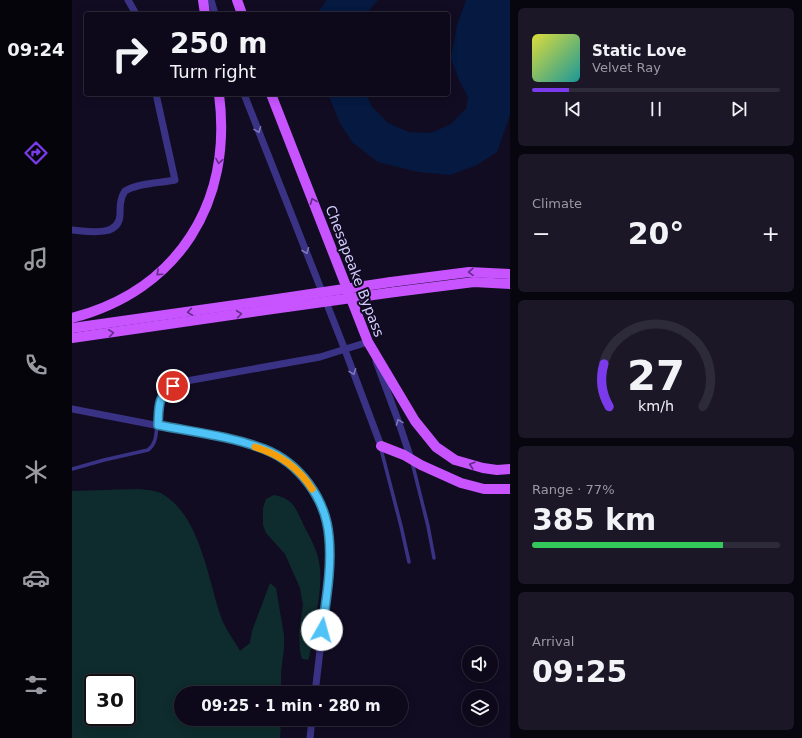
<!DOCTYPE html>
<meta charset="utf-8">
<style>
:root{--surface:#0d091a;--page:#1b1727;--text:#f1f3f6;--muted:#9a9aa2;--line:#2d2a39;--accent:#7c3aed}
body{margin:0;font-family:"DejaVu Sans",sans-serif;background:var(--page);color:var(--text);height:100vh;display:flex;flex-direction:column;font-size:15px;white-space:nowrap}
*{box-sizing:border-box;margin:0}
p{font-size:13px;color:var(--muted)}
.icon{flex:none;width:22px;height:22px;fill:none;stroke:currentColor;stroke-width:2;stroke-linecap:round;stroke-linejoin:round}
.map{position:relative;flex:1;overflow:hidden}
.panel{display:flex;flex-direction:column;gap:8px;padding:8px;background:#07050e;width:292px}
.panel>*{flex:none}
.guide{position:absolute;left:12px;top:12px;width:366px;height:84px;border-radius:4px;box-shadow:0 2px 10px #0003,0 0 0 1px var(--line);background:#0d091a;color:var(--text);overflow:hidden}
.tools{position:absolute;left:390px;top:646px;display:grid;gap:8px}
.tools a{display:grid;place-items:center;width:36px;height:36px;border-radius:50%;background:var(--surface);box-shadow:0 2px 10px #0003,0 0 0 1px var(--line);font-size:20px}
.speed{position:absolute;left:12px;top:674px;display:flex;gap:8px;font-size:20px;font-weight:700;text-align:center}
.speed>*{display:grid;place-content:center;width:52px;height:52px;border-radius:50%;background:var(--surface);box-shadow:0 2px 10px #0003,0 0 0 1px var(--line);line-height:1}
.speed .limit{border:2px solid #111;border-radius:6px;background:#fff;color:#111}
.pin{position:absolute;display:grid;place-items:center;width:34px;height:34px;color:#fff;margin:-17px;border:2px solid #fff;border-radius:50%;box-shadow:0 1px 4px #0007}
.me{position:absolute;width:44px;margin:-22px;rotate:7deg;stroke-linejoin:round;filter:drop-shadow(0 0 3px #0008)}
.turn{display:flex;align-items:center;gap:14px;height:84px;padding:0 20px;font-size:18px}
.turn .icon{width:52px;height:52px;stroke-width:2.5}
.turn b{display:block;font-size:28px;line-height:34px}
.big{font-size:30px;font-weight:800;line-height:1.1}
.panel .tile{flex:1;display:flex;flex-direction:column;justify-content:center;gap:6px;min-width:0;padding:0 14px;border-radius:6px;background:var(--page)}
.panel .dial{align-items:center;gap:0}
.dial svg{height:104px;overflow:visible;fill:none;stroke:var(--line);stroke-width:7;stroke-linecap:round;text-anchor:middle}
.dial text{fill:var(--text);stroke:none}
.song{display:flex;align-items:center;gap:12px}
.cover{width:48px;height:48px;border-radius:6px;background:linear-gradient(135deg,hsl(60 70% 55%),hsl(180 70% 35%))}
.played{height:4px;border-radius:2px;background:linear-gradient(90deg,var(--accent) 15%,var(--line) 15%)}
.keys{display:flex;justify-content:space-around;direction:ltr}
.heat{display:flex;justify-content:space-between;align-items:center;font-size:22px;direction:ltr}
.charge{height:6px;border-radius:3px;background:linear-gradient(90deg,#34c759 77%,var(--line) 0)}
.trip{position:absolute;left:102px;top:686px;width:234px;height:40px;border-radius:20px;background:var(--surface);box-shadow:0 2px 10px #0003,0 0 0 1px var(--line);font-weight:800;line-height:40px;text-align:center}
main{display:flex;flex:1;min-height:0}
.dock{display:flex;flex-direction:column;width:72px;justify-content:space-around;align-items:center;background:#05040a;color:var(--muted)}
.dock .icon{width:28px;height:28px}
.dock .active{color:var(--accent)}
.dock b{font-size:18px;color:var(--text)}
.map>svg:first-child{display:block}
.green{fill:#0e2c2d;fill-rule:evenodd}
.water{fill:#051941}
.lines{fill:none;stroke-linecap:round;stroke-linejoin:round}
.lane{stroke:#3a3385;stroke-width:3.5}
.street{stroke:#3a3385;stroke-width:7}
.primary{stroke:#c754ff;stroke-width:10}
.primary-bridge{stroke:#c754ff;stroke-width:10}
.oneway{stroke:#8078bc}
.oneway2{stroke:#632c85}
.route-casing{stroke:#337fa1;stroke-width:10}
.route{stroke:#4fc3f7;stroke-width:7}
.slow{stroke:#f59e0b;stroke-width:7}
.labels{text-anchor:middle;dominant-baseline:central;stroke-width:4;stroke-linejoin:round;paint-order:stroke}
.street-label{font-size:14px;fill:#d5cdff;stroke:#110c22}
</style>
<main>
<nav class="dock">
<b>09:24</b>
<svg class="icon active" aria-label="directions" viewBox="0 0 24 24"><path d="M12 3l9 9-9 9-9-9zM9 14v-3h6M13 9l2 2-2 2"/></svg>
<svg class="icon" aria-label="music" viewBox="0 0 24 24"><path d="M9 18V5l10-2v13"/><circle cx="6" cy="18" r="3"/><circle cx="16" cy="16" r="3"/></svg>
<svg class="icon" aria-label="phone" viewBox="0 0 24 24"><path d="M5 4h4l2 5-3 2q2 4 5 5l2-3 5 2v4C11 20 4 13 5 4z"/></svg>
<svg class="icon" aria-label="climate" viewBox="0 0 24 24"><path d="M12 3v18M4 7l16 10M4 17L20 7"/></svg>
<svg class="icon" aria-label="car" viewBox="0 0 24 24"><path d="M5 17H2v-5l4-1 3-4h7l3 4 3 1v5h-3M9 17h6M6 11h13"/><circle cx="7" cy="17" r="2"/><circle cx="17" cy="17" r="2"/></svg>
<svg class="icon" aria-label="filters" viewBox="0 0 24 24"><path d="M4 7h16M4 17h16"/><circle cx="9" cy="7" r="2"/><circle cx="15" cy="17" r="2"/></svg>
</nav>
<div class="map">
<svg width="438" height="738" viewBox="0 0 438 738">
<rect width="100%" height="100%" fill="#110c22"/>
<!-- green -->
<g class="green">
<path d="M66,489C74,490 85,490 92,495C128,517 136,579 149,617C153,629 162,640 168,651L178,643L180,631L198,583L204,588L212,635V648L209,673V693H109V719H209L208,738H0V491ZM21,683H55V717H21Z"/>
<path d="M202,495C222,499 224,509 232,526C236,534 241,542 244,551C253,575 246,602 242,627C240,638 240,649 236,660L230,659L228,651L227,632L231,605L228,588L213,554L194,533L191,525V508L194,499Z"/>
</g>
<!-- water -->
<g class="water">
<polygon points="255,0 306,0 294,14 246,14 247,11"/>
<polygon points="394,0 438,0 438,115 425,152 405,165 378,175 346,172 306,162 280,142 268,123 256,94 294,94 300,107 316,123 337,132 359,133 379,124 394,109 396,97 387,80 379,58 385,25"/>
</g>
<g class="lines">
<!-- lane -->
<g class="lane">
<polyline points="309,449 329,526 337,562"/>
<polyline points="340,462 356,526 362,558"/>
<path d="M0,469L32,460L76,450C84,444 84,435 85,426"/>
</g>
<!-- street -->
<g class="street">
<polyline points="56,0 64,14"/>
<polyline points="139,0 143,14"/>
<polyline points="172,94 273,350 309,446"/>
<path d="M0,230C15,231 47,238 48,215C48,207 48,198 53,191C65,183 89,183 103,180L84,94"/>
<polyline points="304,361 327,423 339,459"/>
<polyline points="0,409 165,441 192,450 205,456 217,464 237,485 251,510 255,523 258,538 258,566 243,693"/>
<polyline points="85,425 87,404 93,391 109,382 248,357 296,342 298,346"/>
<polyline points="238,738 240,719"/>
</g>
<!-- primary -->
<g class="primary">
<polyline points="131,0 133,14"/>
<polyline points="165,0 170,14"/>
<polyline points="199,94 296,342 343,421 364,447 383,460 411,468 425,470 438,469"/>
<polyline points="319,282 397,272 438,274"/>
<polyline points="323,292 402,282 438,284"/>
<path d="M0,318C107,290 161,202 147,94"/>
<polyline points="0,328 212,298"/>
<polyline points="0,338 215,307"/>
<polyline points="309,446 332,455 349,465 389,483 412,489 438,489"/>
</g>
<!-- primary-bridge -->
<g class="primary-bridge">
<polyline points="212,298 319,282"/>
<polyline points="215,307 323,292"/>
</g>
</g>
<!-- one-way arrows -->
<defs><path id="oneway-chevron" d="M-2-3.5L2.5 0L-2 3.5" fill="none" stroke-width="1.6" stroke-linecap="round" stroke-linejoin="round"/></defs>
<g class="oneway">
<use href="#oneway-chevron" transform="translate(186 130) rotate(69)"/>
<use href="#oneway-chevron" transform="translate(234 251) rotate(68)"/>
<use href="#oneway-chevron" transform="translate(281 372) rotate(69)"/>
<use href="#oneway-chevron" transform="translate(327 422) rotate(-110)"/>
</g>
<g class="oneway2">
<use href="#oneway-chevron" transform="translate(147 161) rotate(99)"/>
<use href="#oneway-chevron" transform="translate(241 201) rotate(-112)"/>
<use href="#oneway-chevron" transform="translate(399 272) rotate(178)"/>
<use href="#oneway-chevron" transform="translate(87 273) rotate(138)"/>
<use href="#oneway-chevron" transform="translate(118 312) rotate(172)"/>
<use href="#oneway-chevron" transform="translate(167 314) rotate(-8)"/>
<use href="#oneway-chevron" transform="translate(39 333) rotate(-8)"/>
<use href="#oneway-chevron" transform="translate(400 465) rotate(-164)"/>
</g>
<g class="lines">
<defs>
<path id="route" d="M101,386C85,396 87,408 86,425C121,432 158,436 192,449C228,463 254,499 257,537C260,568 254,600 250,630"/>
</defs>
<!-- route casing -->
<use href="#route" class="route-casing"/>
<!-- route -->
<use href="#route" class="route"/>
<!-- slow -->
<path class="slow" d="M183,447C206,454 227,468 240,489"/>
</g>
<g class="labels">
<!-- street labels -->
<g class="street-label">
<text transform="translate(283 271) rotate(69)">Chesapeake Bypass</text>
</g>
</g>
</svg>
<div class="tools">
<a><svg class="icon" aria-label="sound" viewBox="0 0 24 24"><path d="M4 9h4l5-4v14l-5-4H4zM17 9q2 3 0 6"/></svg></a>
<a><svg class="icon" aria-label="layers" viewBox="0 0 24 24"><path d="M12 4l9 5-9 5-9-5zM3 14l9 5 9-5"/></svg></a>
</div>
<div class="speed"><div class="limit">30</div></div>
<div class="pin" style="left:101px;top:386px;background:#d93025"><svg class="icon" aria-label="arrive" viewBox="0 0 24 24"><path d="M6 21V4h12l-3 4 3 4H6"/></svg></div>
<svg class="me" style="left:250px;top:630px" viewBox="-20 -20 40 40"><circle r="19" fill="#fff"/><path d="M0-13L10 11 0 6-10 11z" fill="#4fc3f7"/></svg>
<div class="trip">09:25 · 1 min · 280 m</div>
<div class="guide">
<div class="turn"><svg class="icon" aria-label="right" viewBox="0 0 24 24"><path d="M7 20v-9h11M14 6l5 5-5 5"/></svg><div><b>250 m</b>Turn right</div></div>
</div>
</div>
<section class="panel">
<div class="tile">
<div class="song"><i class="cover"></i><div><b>Static Love</b><p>Velvet Ray</p></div></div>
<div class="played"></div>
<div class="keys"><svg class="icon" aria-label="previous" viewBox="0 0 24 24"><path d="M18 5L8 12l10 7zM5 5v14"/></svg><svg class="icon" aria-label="pause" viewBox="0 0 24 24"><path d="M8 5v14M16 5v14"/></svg><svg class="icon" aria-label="next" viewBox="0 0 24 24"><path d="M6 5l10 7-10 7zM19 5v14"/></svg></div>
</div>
<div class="tile"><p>Climate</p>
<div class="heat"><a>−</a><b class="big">20°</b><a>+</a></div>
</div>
<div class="tile dial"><svg viewBox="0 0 100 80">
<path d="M14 69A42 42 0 1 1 86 69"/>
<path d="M14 69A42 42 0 0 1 10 36" stroke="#7c3aed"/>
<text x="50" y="56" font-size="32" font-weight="700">27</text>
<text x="50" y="72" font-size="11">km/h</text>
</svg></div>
<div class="tile"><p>Range · 77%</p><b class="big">385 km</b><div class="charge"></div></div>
<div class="tile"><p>Arrival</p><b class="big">09:25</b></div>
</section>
</main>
